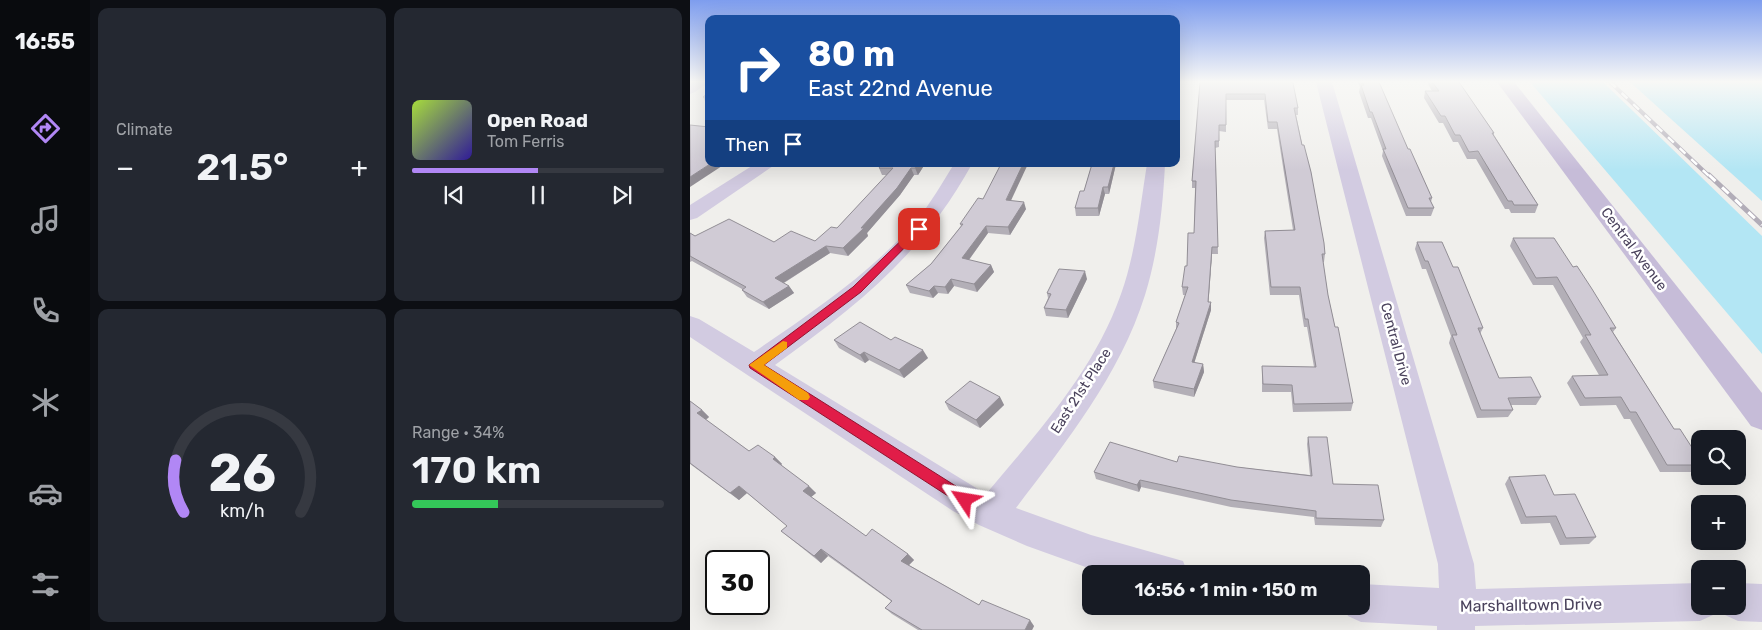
<!DOCTYPE html>
<meta charset="utf-8">
<style>
:root{--surface:#171b24;--page:#242831;--text:#f1f3f6;--muted:#9ea1a6;--line:#363941;--accent:#b187f5}
body{margin:0;font-family:Rubik,sans-serif;background:var(--page);color:var(--text);height:100vh;display:flex;flex-direction:column;font-size:19px;white-space:nowrap}
*{box-sizing:border-box;margin:0}
p{font-size:16px;color:var(--muted)}
.icon{flex:none;width:28px;height:28px;fill:none;stroke:currentColor;stroke-width:2;stroke-linecap:round;stroke-linejoin:round}
.map{position:relative;flex:1;overflow:hidden}
.details{display:flex;flex-direction:column;gap:8px;padding:8px;background:#0d0f14;width:600px}
.details>*{flex:none}
.guide{position:absolute;left:15px;top:15px;width:475px;height:152px;border-radius:10px;box-shadow:0 5px 20px #0002;background:#1a4fa0;color:#fff;overflow:hidden}
.buttons{position:absolute;left:1001px;top:430px;display:grid;gap:10px}
.buttons a{display:grid;place-items:center;width:55px;height:55px;border-radius:10px;background:var(--surface);box-shadow:0 5px 20px #0002;font-size:25px}
.speed{position:absolute;left:15px;top:550px;display:flex;gap:10px;font-size:25px;font-weight:700;text-align:center}
.speed>*{display:grid;place-content:center;width:65px;height:65px;border-radius:50%;background:var(--surface);box-shadow:0 5px 20px #0002;line-height:1}
.speed .limit{border:2px solid #111;border-radius:8px;background:#fff;color:#111}
.pin{position:absolute;display:grid;place-items:center;width:42px;height:42px;color:#fff;margin:-21px;border-radius:10px;box-shadow:0 2px 8px #0006}
.me{position:absolute;width:55px;margin:-28px;rotate:303deg;stroke-linejoin:round;filter:drop-shadow(0 0 4px #0008)}
.turn{display:flex;align-items:center;gap:18px;height:105px;padding:0 20px;font-size:22px}
.turn .icon{width:65px;height:65px;stroke-width:2.5}
.turn b{display:block;font-size:35px;line-height:42px}
.then{display:flex;align-items:center;height:48px;padding:0 20px;background:#0003;gap:10px;font-size:19px}
.big{font-size:38px;font-weight:600;line-height:1.1}
.details .tile{flex:1;display:flex;flex-direction:column;justify-content:center;gap:8px;min-width:0;padding:0 18px;border-radius:10px;background:var(--page)}
.details .dial{align-items:center;gap:0}
.dial svg{height:130px;overflow:visible;fill:none;stroke:var(--line);stroke-width:7;stroke-linecap:round;text-anchor:middle}
.dial text{fill:var(--text);stroke:none}
.song{display:flex;align-items:center;gap:15px}
.cover{width:60px;height:60px;border-radius:8px;background:linear-gradient(135deg,hsl(80 70% 55%),hsl(250 70% 35%))}
.played{height:5px;border-radius:2px;background:linear-gradient(90deg,var(--accent) 50%,var(--line) 50%)}
.keys{display:flex;justify-content:space-around;direction:ltr}
.heat{display:flex;justify-content:space-between;align-items:center;font-size:28px;direction:ltr}
.charge{height:8px;border-radius:4px;background:linear-gradient(90deg,#34c759 34%,var(--line) 0)}
.details .tiles{flex:1;display:grid;gap:8px;grid-template-columns:repeat(2,1fr)}
.trip{position:absolute;left:392px;top:565px;width:288px;height:50px;border-radius:10px;background:var(--surface);box-shadow:0 5px 20px #0002;font-weight:600;line-height:50px;text-align:center}
main{display:flex;flex:1;min-height:0}
.dock{display:flex;flex-direction:column;width:90px;justify-content:space-around;align-items:center;background:#090b0e;color:var(--muted)}
.dock .icon{width:35px;height:35px}
.dock .on{color:var(--accent)}
.dock b{font-size:22px;color:var(--text)}
.map>svg:first-child{display:block}
.green{fill:#b3e6f4}
.lines{fill:none;stroke-linecap:round;stroke-linejoin:round}
.minor{fill:#d2cbe1;fill-rule:evenodd}
.secondary{fill:#c6bcd8;fill-rule:evenodd}
.rail-far1-casing{stroke:#b2adb8;stroke-width:4}
.rail-casing{stroke:#b2adb8;stroke-width:5}
.rail-far1{stroke:#fff;stroke-width:2.5;stroke-dasharray:8;stroke-linecap:butt}
.rail{stroke:#fff;stroke-width:3;stroke-dasharray:9;stroke-linecap:butt}
.wall{fill:#b3afb7}
.shaded-wall{fill:#928e95}
.building{fill:#d0cbd5;stroke:#928e95}
.route{fill:#e11d48;stroke:#92132f}
.slow{fill:#f59e0b}
.labels{text-anchor:middle;dominant-baseline:central;stroke-width:5;stroke-linejoin:round;paint-order:stroke}
.street-label{font-size:14px;fill:#4a425c;stroke:#fff}
.near-street-label{font-size:16px;fill:#4a425c;stroke:#fff}
</style>
<main>
<nav class="dock">
<b>16:55</b>
<svg class="icon on" aria-label="directions" viewBox="0 0 24 24"><path d="M12 3l9 9-9 9-9-9zM9 14v-3h6M13 9l2 2-2 2"/></svg>
<svg class="icon" aria-label="music" viewBox="0 0 24 24"><path d="M9 18V5l10-2v13"/><circle cx="6" cy="18" r="3"/><circle cx="16" cy="16" r="3"/></svg>
<svg class="icon" aria-label="phone" viewBox="0 0 24 24"><path d="M5 4h4l2 5-3 2q2 4 5 5l2-3 5 2v4C11 20 4 13 5 4z"/></svg>
<svg class="icon" aria-label="climate" viewBox="0 0 24 24"><path d="M12 3v18M4 7l16 10M4 17L20 7"/></svg>
<svg class="icon" aria-label="car" viewBox="0 0 24 24"><path d="M5 17H2v-5l4-1 3-4h7l3 4 3 1v5h-3M9 17h6M6 11h13"/><circle cx="7" cy="17" r="2"/><circle cx="17" cy="17" r="2"/></svg>
<svg class="icon" aria-label="filters" viewBox="0 0 24 24"><path d="M4 7h16M4 17h16"/><circle cx="9" cy="7" r="2"/><circle cx="15" cy="17" r="2"/></svg>
</nav>
<section class="details">
<div class="tiles">
<div class="tile"><p>Climate</p>
<div class="heat"><a>−</a><b class="big">21.5°</b><a>+</a></div>
</div>
<div class="tile">
<div class="song"><i class="cover"></i><div><b>Open Road</b><p>Tom Ferris</p></div></div>
<div class="played"></div>
<div class="keys"><svg class="icon" aria-label="previous" viewBox="0 0 24 24"><path d="M18 5L8 12l10 7zM5 5v14"/></svg><svg class="icon" aria-label="pause" viewBox="0 0 24 24"><path d="M8 5v14M16 5v14"/></svg><svg class="icon" aria-label="next" viewBox="0 0 24 24"><path d="M6 5l10 7-10 7zM19 5v14"/></svg></div>
</div>
<div class="tile dial"><svg viewBox="0 0 100 80">
<path d="M14 69A42 42 0 1 1 86 69"/>
<path d="M14 69A42 42 0 0 1 9 37" stroke="#b187f5"/>
<text x="50" y="56" font-size="32" font-weight="700">26</text>
<text x="50" y="72" font-size="11">km/h</text>
</svg></div>
<div class="tile"><p>Range · 34%</p><b class="big">170 km</b><div class="charge"></div></div>
</div>
</section>
<div class="map">
<svg width="1072" height="630" viewBox="0 0 1072 630">
<rect width="100%" height="100%" fill="#f0efec"/>
<!-- green -->
<g class="green">
<polygon points="840,82 913,82 1072,236 1072,354"/>
<polygon points="940,82 1072,82 1072,201"/>
</g>
<g class="lines">
<!-- minor -->
<g class="minor">
<polygon points="0,82 19,82 5,92 0,94"/>
<polygon points="626,82 642,82 784,564 786,589 1010,583 1010,606 1027,606 1023,615 1010,621 785,626 785,630 747,630 747,626 671,622 658,616 654,606 671,606 671,584 749,588 748,564"/>
<polygon points="65,164 86,164 7,218 0,220 0,205"/>
<path d="M264,164H282C231,256 168,305 85,365L296,494C348,432 404,371 431,294C446,252 450,207 457,164H475C473,207 468,253 455,295C430,375 376,442 326,508L401,535L493,561L498,574H415L337,546L289,525L263,511L0,337V316L9,319L64,352C121,313 180,274 226,221C241,203 252,183 264,164Z"/>
<polygon points="1048,583 1072,584 1072,622 1048,621 1035,615 1031,606 1048,606"/>
</g>
<!-- secondary -->
<polygon class="secondary" points="807,82 824,82 1072,393 1072,430 1061,426"/>
<defs>
<polyline id="rail-far1" points="920,82 1020,177"/>
<polyline id="rail" points="1019,175 1072,225"/>
</defs>
<!-- rail-far1 casing -->
<use href="#rail-far1" class="rail-far1-casing"/>
<!-- rail casing -->
<use href="#rail" class="rail-casing"/>
<!-- rail-far1 -->
<use href="#rail-far1" class="rail-far1"/>
<!-- rail -->
<use href="#rail" class="rail"/>
</g>
<!-- wall -->
<g class="wall">
<polygon points="510,82 600,82 608,108 608,115 606,115 635,254 634,262 633,262 638,295 645,327 663,403 661,411 603,412 601,392 572,392 572,366 624,367 617,327 614,327 609,295 580,295 574,238 575,231 603,230 587,129 578,129 574,100 536,100 536,132 529,131 529,147 525,148 528,254 522,254 518,302 521,302 521,310 504,363 513,364 514,372 504,397 464,388 463,381 486,329 486,322 495,295 493,295 492,287 504,233 505,188 502,188 502,181"/>
<polygon points="668,82 689,82 718,149 742,198 741,202 744,208 741,216 716,216 692,156 693,151 681,118 678,118 669,92 670,87"/>
<polygon points="738,82 769,82 804,133 804,135 848,205 845,213 821,213 819,209 815,209 786,159 777,159 768,142 763,142 753,123 749,123 734,98 735,91 742,91 738,84"/>
<polygon points="19,92 19,103 16,103 13,97"/>
<polygon points="235,164 228,175 224,175 210,195 177,233 178,236 158,256 140,253 94,283 99,286 104,293 79,309 57,297 52,290 52,289 2,261 0,262 0,233 5,236 84,242 125,241 147,228 197,175 192,175 189,168"/>
<polygon points="402,164 426,164 419,194 415,194 409,216 386,216 385,208 394,191"/>
<polygon points="321,201 336,209 320,235 298,233 279,260 301,265 304,272 287,292 264,286 258,294 248,293 243,298 220,293 216,285 241,264 271,226 270,224"/>
<polygon points="823,238 883,267 926,328 923,332 984,429 1010,460 1010,469 1006,472 970,472 940,419 934,419 926,405 890,406 877,383 882,376 909,375 890,342 893,338 863,285 843,285 820,246"/>
<polygon points="727,242 763,267 793,328 790,334 809,378 851,397 846,405 821,405 823,410 818,417 787,418 759,343 761,336 736,269 732,269 725,249"/>
<polygon points="397,279 378,318 356,316 354,308 358,298 357,293"/>
<polygon points="144,340 201,340 238,358 214,378 179,360 175,363 149,348"/>
<polygon points="310,397 314,405 290,428 259,410 255,402"/>
<polygon points="0,401 12,410 19,417 16,420 59,451 85,457 92,464 91,465 126,493 121,497 176,536 218,554 224,560 219,565 289,605 344,626 342,630 228,630 202,614 195,608 201,601 138,556 131,563 91,531 97,526 57,493 49,500 0,464"/>
<polygon points="618,437 643,484 694,520 691,527 625,525 624,517 541,507 451,487 449,492 406,479 404,472 487,462 547,467 620,475 617,444"/>
<polygon points="819,477 864,495 906,537 899,544 870,545 860,523 831,524 815,484"/>
</g>
<!-- shaded-wall -->
<g class="shaded-wall">
<polygon points="20,164 35,164 0,187 0,177"/>
<polygon points="228,164 235,164 228,175 225,168"/>
<polygon points="333,164 338,164 318,207 316,200"/>
<polygon points="424,164 426,164 419,194 418,187"/>
<polygon points="221,168 224,175 210,195 177,233 178,236 158,256 153,248"/>
<polygon points="413,187 415,194 409,216 408,208"/>
<polygon points="334,202 336,209 320,235 318,227"/>
<polygon points="296,226 298,233 275,265 272,258"/>
<polygon points="136,246 140,253 90,285 85,278"/>
<polygon points="522,247 522,254 518,309 518,302"/>
<polygon points="301,265 304,272 287,292 284,284"/>
<polygon points="395,271 397,279 378,318 376,310"/>
<polygon points="261,279 264,286 258,294 255,287"/>
<polygon points="99,286 104,293 79,309 73,302"/>
<polygon points="244,286 248,293 243,298 239,291"/>
<polygon points="521,302 521,310 502,370 502,362"/>
<polygon points="233,350 238,358 214,378 209,370"/>
<polygon points="174,352 179,360 175,363 170,355"/>
<polygon points="513,364 514,372 504,397 504,389"/>
<polygon points="310,397 314,405 290,428 286,420"/>
<polygon points="12,410 19,417 15,420 7,413"/>
<polygon points="85,457 92,464 90,466 83,459"/>
<polygon points="450,480 451,487 449,492 447,485"/>
<polygon points="49,486 57,493 49,500 40,493"/>
<polygon points="119,486 126,493 120,498 113,491"/>
<polygon points="131,549 138,556 131,563 124,556"/>
<polygon points="218,554 224,560 217,567 211,561"/>
<polygon points="340,620 344,626 342,630 335,630"/>
</g>
<!-- building -->
<g class="building">
<polygon points="510,82 600,82 603,83 608,108 604,108 612,145 614,145 621,172 634,243 635,254 632,254 638,295 645,327 648,327 663,403 604,404 602,385 573,384 572,366 626,367 618,319 615,319 610,287 581,287 575,231 605,230 587,122 578,122 575,94 536,94 536,125 529,125 529,141 525,141 528,247 522,247 518,302 521,302 502,362 513,364 504,389 463,381 489,323 486,322 498,287 492,287 495,266 497,266 498,233 504,233 506,181 502,181"/>
<polygon points="672,82 689,82 718,149 720,149 742,198 739,198 744,208 718,208 693,149 696,149 682,112 680,112 671,85 674,85"/>
<polygon points="742,82 769,82 804,133 802,133 848,205 824,205 822,201 818,201 788,151 779,152 770,135 765,135 755,116 751,116 735,91 749,91"/>
<polygon points="19,92 19,97 13,97"/>
<polygon points="0,125 19,127 19,164 20,164 0,177"/>
<polygon points="192,164 228,164 225,168 221,168 207,188 171,228 174,228 153,248 136,246 85,278 99,286 73,302 52,290 56,287 0,256 0,233 5,236 39,219 84,242 101,231 125,241 141,227 147,228 203,168 189,168"/>
<polygon points="311,164 333,164 316,200 334,202 318,227 296,226 272,258 301,265 284,284 261,279 255,287 244,286 239,291 216,285 241,264 273,224 270,224 288,198 293,199"/>
<polygon points="402,164 424,164 418,187 413,187 408,208 385,208 390,191 394,191"/>
<polygon points="823,238 864,238 883,267 887,266 902,289 926,328 920,328 984,429 990,429 1010,460 1010,465 977,465 946,412 940,412 931,397 895,398 882,376 918,375 895,335 901,335 867,277 846,278"/>
<polygon points="727,242 752,242 763,267 768,267 793,328 788,328 809,378 841,377 851,397 818,398 823,410 791,410 762,335 767,335 738,261 735,261"/>
<polygon points="369,269 395,271 376,310 354,308 361,294 357,293"/>
<polygon points="170,322 201,340 205,337 233,350 209,370 174,352 170,355 144,340"/>
<polygon points="280,381 310,397 286,420 255,402"/>
<polygon points="0,401 12,410 7,413 59,451 68,445 85,457 83,459 119,486 113,491 176,536 182,529 218,554 211,561 289,605 292,600 340,620 335,630 232,630 195,608 202,601 131,549 124,556 91,531 97,526 49,486 40,493 0,463"/>
<polygon points="618,437 637,437 643,484 688,485 694,520 626,518 626,511 541,500 450,480 447,485 404,472 420,442 487,462 489,456 547,467 622,476"/>
<polygon points="855,475 864,495 885,494 906,537 876,538 866,516 836,517 819,477"/>
</g>
<!-- sky -->
<linearGradient id="sky" x2="0" y2="1"><stop stop-color="#7e9dee"/><stop offset="0.48" stop-color="#f8f8f6"/><stop offset="1" stop-color="#f8f8f6" stop-opacity="0"/></linearGradient>
<rect width="1072" height="170" fill="url(#sky)"/>
<!-- route -->
<polygon class="route" points="225,227 233,229 171,292 74,365 280,495 282,500 280,505 275,507 60,368 59,365 163,287"/>
<!-- slow -->
<polygon class="slow" points="93,341 97,342 97,348 74,365 118,393 120,397 118,400 109,400 59,365"/>
<g class="labels">
<!-- street labels -->
<g class="street-label">
<text transform="translate(944 249) rotate(53)">Central Avenue</text>
<text transform="translate(706 344) rotate(75)">Central Drive</text>
<text transform="translate(391 391) rotate(-57)">East 21st Place</text>
</g>
<!-- near-street labels -->
<g class="near-street-label">
<text transform="translate(841 605) rotate(-1)">Marshalltown Drive</text>
</g>
</g>
</svg>
<div class="buttons">
<a><svg class="icon" aria-label="search" viewBox="0 0 24 24"><circle cx="10" cy="10" r="6"/><path d="M15 15l6 6"/></svg></a>
<a>+</a>
<a>−</a>
</div>
<div class="speed"><div class="limit">30</div></div>
<div class="pin" style="left:229px;top:229px;background:#d93025"><svg class="icon" aria-label="arrive" viewBox="0 0 24 24"><path d="M6 21V4h12l-3 4 3 4H6"/></svg></div>
<svg class="me" style="left:275px;top:500px" viewBox="-20 -20 40 40"><path d="M0-17L14 15 0 8-14 15z" fill="#e11d48" stroke="#fff" stroke-width="4"/></svg>
<div class="trip">16:56 · 1 min · 150 m</div>
<div class="guide">
<div class="turn"><svg class="icon" aria-label="right" viewBox="0 0 24 24"><path d="M7 20v-9h11M14 6l5 5-5 5"/></svg><div><b>80 m</b>East 22nd Avenue</div></div>
<div class="then">Then<svg class="icon" aria-label="arrive" viewBox="0 0 24 24"><path d="M6 21V4h12l-3 4 3 4H6"/></svg></div>
</div>
</div>
</main>
